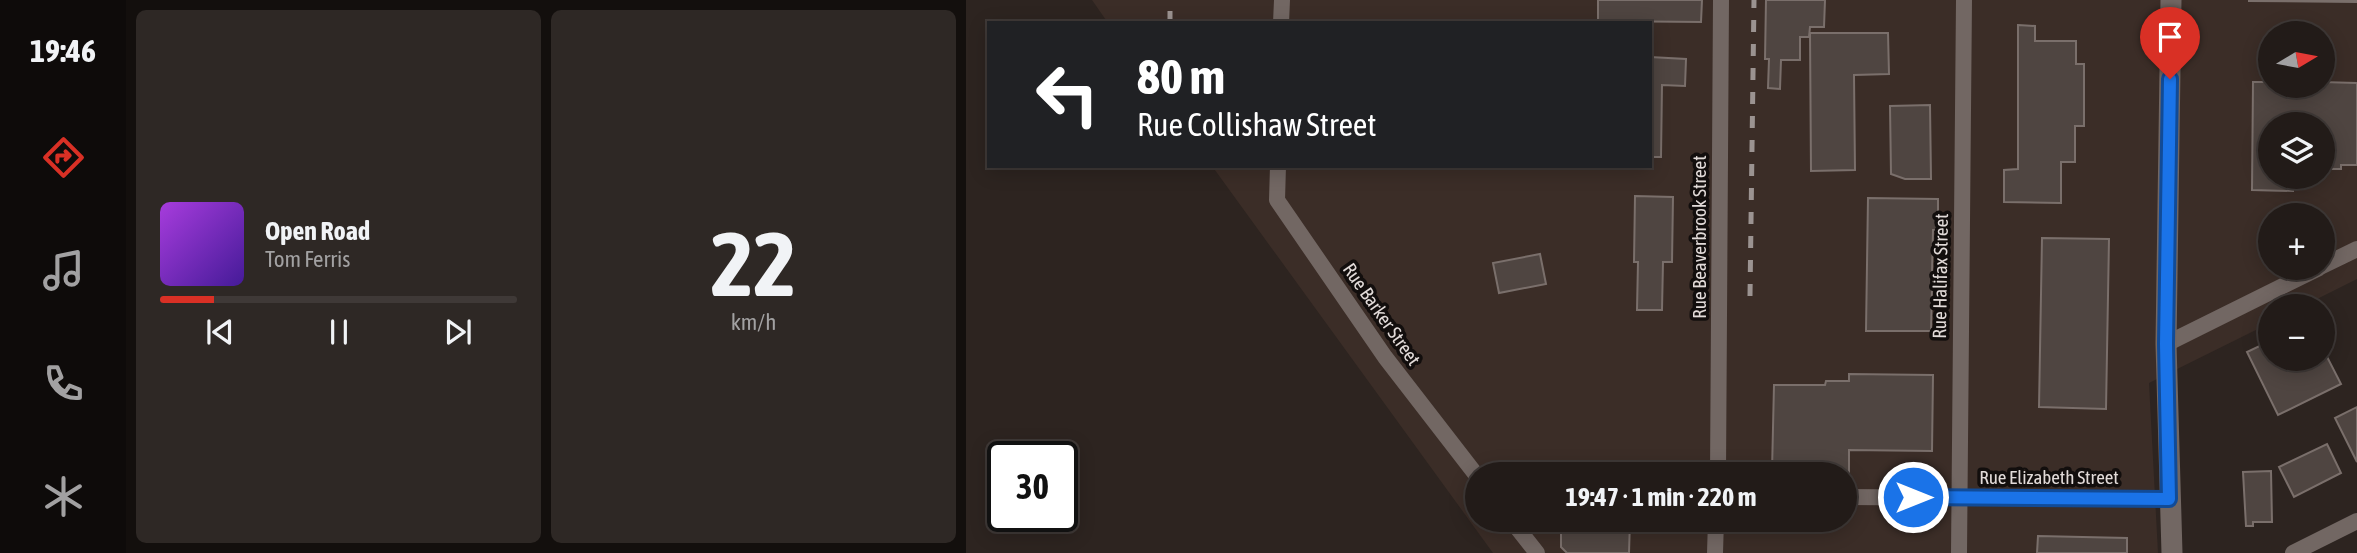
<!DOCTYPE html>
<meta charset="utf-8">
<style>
:root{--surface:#221b18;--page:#2e2825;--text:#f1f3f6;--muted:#a2a1a2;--line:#3f3937;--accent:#d93025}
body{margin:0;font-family:"Asap Condensed",sans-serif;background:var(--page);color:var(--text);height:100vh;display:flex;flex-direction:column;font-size:26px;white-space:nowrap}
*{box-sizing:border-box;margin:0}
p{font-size:23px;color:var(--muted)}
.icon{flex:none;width:38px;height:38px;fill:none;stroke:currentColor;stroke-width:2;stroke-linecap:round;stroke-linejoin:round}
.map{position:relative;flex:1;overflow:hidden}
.sheet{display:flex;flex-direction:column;gap:10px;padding:10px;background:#130f0d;width:840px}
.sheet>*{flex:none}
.top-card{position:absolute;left:21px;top:21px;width:665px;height:147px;border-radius:0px;box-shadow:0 4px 18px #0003,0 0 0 2px var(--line);background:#202124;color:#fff;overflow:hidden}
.needle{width:46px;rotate:80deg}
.controls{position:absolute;left:1292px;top:21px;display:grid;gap:14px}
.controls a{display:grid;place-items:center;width:77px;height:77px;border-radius:50%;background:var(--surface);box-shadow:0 4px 18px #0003,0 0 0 2px var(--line);font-size:35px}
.speed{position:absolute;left:21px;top:441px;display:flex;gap:14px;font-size:35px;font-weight:700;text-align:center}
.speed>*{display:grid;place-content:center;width:91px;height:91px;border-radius:50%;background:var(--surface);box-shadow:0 4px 18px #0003,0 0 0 2px var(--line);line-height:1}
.speed .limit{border:4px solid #111;border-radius:10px;background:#fff;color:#111}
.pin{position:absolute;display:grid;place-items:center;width:60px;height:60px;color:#fff;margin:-72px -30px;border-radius:50% 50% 50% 0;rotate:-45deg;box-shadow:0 0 7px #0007}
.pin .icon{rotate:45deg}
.me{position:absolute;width:77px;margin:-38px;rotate:90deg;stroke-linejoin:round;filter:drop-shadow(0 0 5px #0008)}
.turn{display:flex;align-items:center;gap:24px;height:147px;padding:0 35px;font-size:32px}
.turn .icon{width:91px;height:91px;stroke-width:2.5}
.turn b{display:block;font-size:49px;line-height:60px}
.sheet .tile{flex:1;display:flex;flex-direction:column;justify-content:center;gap:10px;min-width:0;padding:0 24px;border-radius:10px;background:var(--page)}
.sheet .dial{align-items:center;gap:0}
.dial b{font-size:91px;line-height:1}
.song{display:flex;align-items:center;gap:21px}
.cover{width:84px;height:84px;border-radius:10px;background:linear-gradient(135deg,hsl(280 70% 55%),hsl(260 70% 35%))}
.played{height:7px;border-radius:4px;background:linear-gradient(90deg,var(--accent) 15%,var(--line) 15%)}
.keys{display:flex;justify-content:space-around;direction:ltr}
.sheet .tiles{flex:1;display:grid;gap:10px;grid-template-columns:repeat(2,1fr)}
.trip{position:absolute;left:499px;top:462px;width:392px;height:70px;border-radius:35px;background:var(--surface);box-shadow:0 4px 18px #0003,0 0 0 2px var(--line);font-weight:700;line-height:70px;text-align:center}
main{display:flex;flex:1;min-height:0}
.dock{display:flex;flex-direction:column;width:126px;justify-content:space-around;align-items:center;background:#0e0b0a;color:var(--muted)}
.dock .icon{width:49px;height:49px}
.dock .active{color:var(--accent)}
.dock b{font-size:32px;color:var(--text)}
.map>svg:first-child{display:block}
.built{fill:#3b2d27;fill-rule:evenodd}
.building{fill:#4f4541;stroke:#7a6f6b;stroke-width:2}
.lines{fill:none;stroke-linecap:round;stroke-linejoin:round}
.street{stroke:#726763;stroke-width:16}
.secondary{stroke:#726763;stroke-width:21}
.rail{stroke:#9b9391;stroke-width:5;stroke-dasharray:12 12;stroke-linecap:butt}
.route-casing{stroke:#114b97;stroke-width:18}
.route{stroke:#1a73e8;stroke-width:12}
.labels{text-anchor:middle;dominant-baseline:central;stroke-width:7;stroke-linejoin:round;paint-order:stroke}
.street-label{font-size:19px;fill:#e2dbd9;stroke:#120e0d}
</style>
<main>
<nav class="dock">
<b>19:46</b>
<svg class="icon active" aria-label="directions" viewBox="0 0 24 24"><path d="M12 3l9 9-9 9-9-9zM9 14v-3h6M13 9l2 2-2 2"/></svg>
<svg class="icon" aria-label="music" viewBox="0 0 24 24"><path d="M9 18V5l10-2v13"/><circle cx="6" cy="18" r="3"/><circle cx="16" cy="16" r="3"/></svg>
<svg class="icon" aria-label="phone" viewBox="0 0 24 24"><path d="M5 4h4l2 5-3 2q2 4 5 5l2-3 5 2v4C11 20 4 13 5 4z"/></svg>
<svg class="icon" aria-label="climate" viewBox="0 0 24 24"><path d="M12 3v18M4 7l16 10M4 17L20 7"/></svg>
</nav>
<section class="sheet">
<div class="tiles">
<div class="tile">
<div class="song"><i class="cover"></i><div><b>Open Road</b><p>Tom Ferris</p></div></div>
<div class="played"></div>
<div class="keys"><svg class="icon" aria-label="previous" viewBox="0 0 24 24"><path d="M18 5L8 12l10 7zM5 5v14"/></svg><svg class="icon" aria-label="pause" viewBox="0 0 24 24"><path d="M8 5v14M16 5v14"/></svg><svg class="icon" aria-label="next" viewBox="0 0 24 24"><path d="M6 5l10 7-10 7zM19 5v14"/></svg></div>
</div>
<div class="tile dial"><b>22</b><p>km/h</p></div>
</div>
</section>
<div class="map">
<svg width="1391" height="553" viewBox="0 0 1391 553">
<rect width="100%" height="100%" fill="#2d2420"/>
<!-- built -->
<path class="built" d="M126,0H1391V279L1337,306H1304V323L1183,383L1192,553H527L246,166H684V23H142ZM1304,33H1356V86H1304ZM1304,124H1356V177H1304ZM1304,215H1356V268H1304ZM511,474H878V520H511Z"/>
<!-- building -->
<g class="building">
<polygon points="632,0 736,0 735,22 632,21"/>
<polygon points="800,0 859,0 858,27 844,27 843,37 834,37 834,60 815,60 814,89 802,88 803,59 799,59"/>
<polygon points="1283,0 1391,0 1391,2 1283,1"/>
<polygon points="1052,25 1069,26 1069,41 1110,41 1110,64 1118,64 1118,126 1109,126 1109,162 1095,162 1095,203 1038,202 1038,170 1052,169"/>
<polygon points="844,33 922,33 923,74 888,75 889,170 845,171"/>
<polygon points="684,57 720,59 719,86 696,85 695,157 684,157"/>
<polygon points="1287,82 1304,82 1304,86 1356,86 1356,82 1391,83 1391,165 1375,165 1375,169 1356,169 1356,124 1304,124 1304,177 1327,177 1327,191 1286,190"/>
<polygon points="964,105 965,179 939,179 925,174 924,106"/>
<polygon points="669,196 707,197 706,262 697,262 696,310 671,310 672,262 668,262"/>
<polygon points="902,198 972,199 972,230 967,230 966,273 971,273 971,287 966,287 965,331 900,331"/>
<polygon points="1076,238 1143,239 1140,409 1073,407"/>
<polygon points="574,254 580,284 533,293 527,263"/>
<polygon points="1304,341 1304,359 1356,359 1356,347 1375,384 1312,415 1281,352"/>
<polygon points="883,374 967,375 966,451 883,450 883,472 861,474 861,472 806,471 808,385 859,385 860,381 883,381"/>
<polygon points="1391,407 1391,462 1369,418"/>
<polygon points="1361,444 1375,473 1328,497 1313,467"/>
<polygon points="1305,471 1306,522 1287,522 1287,526 1280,526 1277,472"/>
<polygon points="595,520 664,520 663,553 601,553 595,547"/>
<polygon points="1072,536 1161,538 1161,553 1071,553"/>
</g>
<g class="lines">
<!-- street -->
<g class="street">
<polyline points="315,23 316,0"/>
<polyline points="312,166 311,200 419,357 511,476"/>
<polyline points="1356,266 1391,249"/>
<polyline points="1200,344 1353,268"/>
<polyline points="752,474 755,0"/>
<polyline points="878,497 1203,499"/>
<polyline points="545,520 571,553"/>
<polyline points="749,553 750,520"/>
<polyline points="993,553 998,0"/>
<polyline points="1327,553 1391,521"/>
</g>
<!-- secondary -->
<polyline class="secondary" points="1205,0 1200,344 1206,553"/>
<!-- rail -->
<g class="rail">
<polyline points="204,23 204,0"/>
<polyline points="784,296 788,0"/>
</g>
</g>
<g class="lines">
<defs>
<polyline id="route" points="947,497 1203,499 1200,344 1204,79"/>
</defs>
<!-- route casing -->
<use href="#route" class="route-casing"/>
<!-- route -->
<use href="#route" class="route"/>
</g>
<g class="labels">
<!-- street labels -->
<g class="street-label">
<text transform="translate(733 237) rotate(-90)">Rue Beaverbrook Street</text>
<text transform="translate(974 276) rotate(-89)">Rue Halifax Street</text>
<text transform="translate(416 314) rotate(55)">Rue Barker Street</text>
<text x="1083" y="477">Rue Elizabeth Street</text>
</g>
</g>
</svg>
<div class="controls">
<a><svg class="needle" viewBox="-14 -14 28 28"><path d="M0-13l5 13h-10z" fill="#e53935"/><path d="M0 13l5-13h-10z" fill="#a2a1a2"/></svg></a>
<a><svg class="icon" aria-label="layers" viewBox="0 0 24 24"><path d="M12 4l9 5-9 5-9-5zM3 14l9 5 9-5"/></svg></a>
<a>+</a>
<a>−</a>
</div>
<div class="speed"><div class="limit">30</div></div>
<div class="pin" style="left:1204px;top:79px;background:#d93025"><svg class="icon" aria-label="arrive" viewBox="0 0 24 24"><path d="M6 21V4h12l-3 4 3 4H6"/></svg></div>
<svg class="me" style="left:947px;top:497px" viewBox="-20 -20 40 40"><circle r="17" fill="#1a73e8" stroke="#fff" stroke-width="3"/><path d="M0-11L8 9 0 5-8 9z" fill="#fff"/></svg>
<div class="trip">19:47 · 1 min · 220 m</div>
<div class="top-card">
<div class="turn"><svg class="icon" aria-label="left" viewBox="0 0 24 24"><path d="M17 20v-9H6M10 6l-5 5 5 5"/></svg><div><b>80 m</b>Rue Collishaw Street</div></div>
</div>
</div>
</main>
